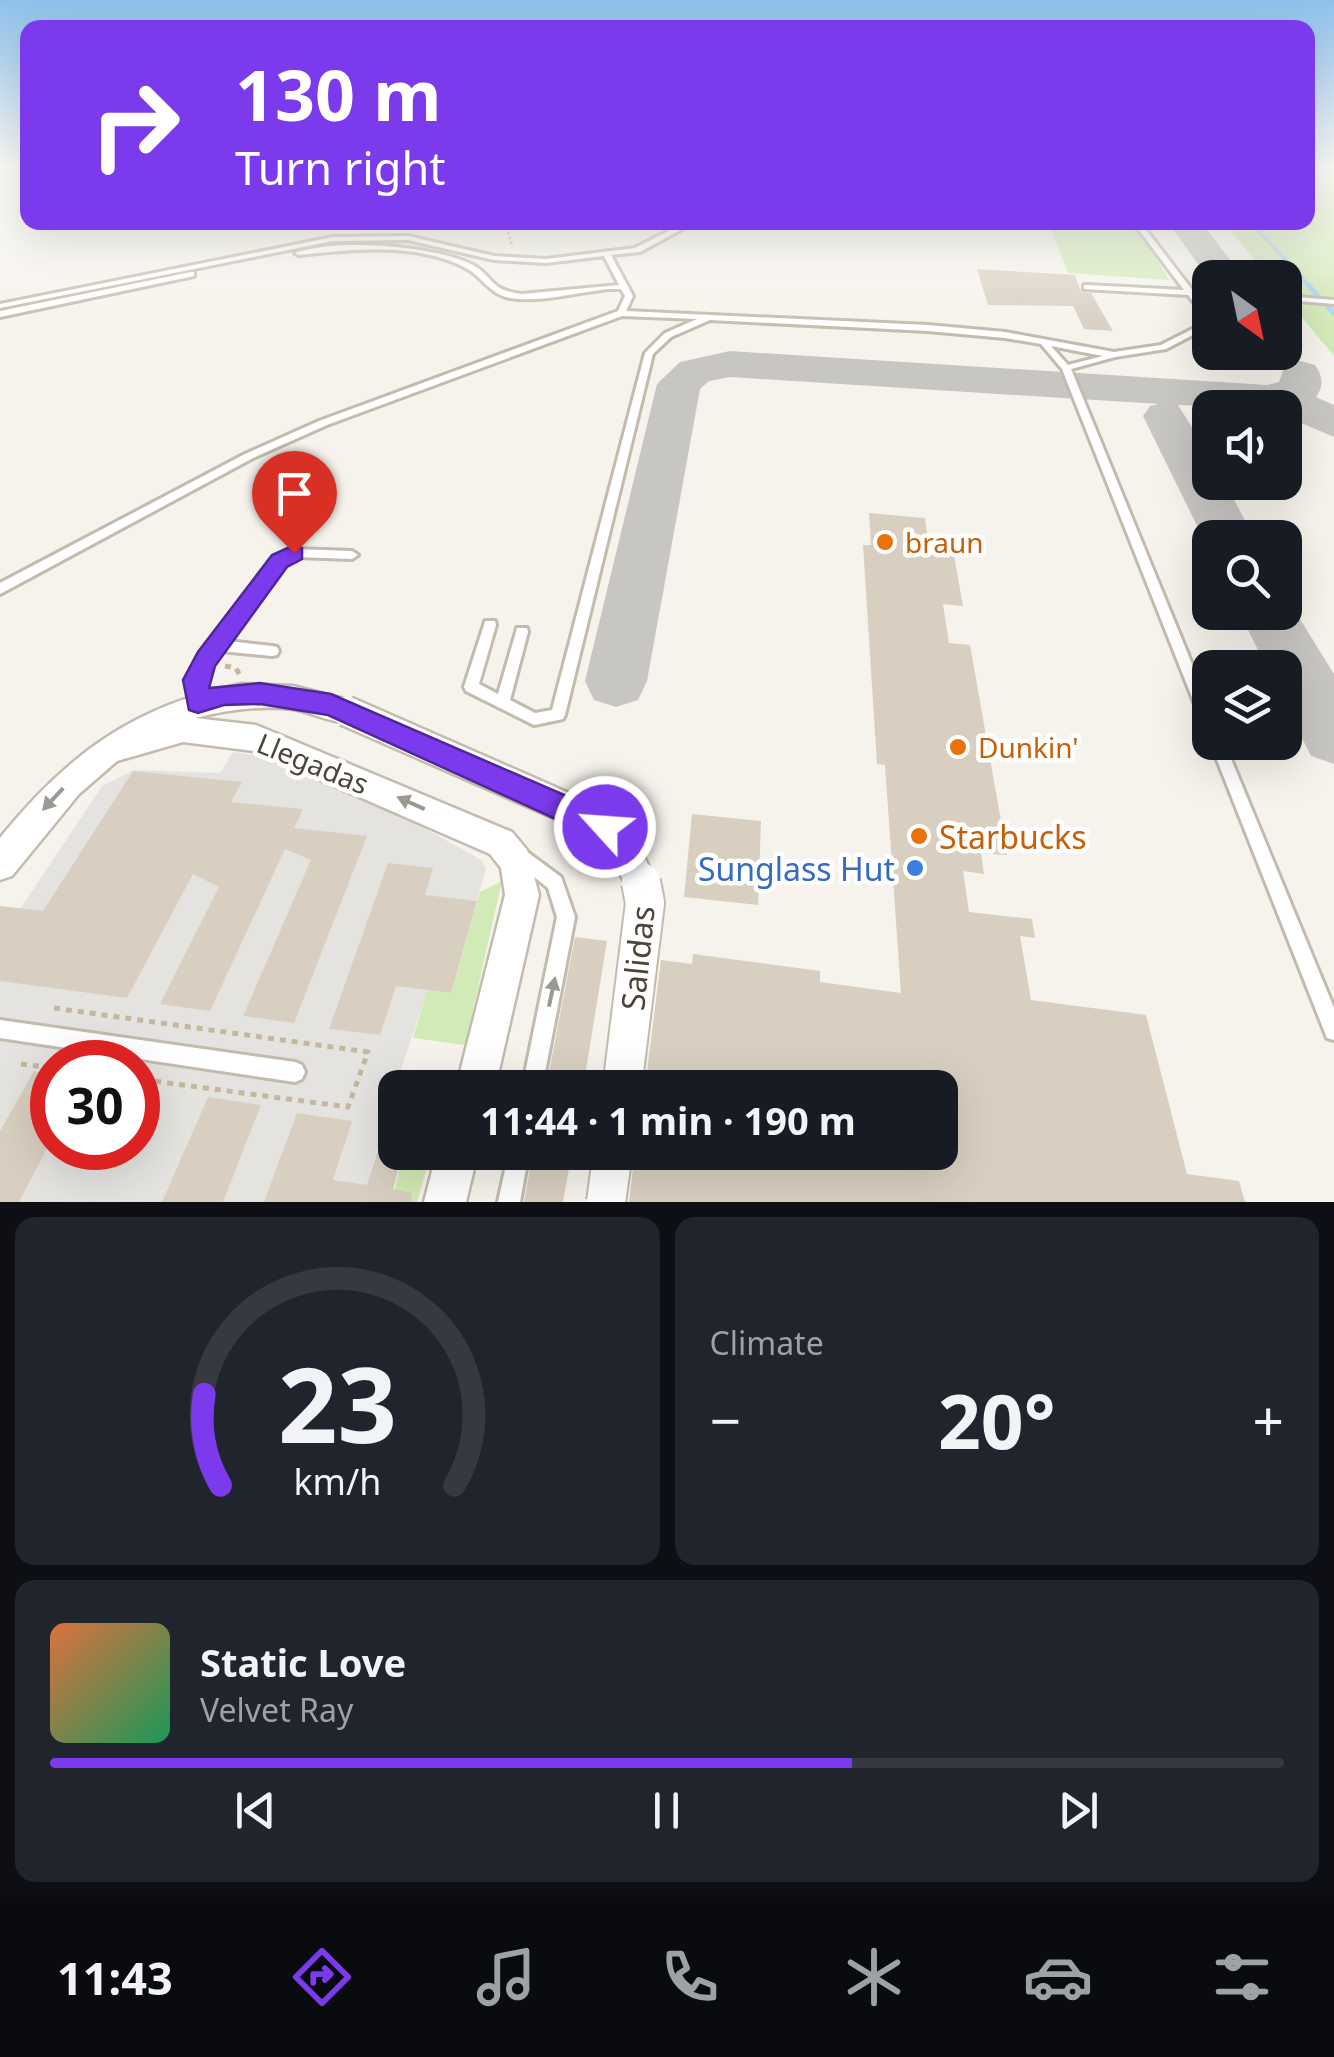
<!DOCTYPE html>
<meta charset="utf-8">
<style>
:root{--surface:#171b24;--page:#20242c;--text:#f1f3f6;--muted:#9ea1a6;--line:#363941;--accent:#7c3aed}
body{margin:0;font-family:"Noto Sans",sans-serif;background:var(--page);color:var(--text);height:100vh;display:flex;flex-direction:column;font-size:38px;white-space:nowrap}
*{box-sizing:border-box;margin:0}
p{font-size:32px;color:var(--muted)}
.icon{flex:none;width:55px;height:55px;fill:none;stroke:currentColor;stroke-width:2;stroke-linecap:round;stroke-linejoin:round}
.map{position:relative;height:1202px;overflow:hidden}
.side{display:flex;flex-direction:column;gap:15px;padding:15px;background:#0d0f14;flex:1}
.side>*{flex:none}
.hud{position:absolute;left:20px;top:20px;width:1295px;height:210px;border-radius:20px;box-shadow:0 10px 40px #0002;background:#7c3aed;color:#fff;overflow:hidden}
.needle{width:65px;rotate:147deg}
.tools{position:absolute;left:1192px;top:260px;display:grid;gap:20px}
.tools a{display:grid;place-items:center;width:110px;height:110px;border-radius:20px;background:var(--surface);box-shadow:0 10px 40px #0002;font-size:50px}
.speed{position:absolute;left:30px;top:1040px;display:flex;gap:20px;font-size:50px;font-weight:700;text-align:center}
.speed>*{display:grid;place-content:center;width:130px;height:130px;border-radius:50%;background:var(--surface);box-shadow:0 10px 40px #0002;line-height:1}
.speed .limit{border:15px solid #d22;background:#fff;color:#111}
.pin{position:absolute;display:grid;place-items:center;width:85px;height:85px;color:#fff;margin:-102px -42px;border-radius:50% 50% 50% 0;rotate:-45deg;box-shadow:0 0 10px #0007}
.pin .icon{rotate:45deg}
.me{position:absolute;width:110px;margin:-55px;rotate:296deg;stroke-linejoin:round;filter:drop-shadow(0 0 8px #0008)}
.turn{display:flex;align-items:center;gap:35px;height:210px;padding:0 50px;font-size:45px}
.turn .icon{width:130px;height:130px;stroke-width:2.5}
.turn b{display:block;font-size:70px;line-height:85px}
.big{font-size:75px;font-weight:700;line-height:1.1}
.side .card{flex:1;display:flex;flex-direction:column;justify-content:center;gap:15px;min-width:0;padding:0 35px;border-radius:20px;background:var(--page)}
.side .dial{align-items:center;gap:0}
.dial svg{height:260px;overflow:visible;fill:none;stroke:var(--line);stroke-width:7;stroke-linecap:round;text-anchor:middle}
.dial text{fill:var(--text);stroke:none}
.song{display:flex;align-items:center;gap:30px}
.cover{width:120px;height:120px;border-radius:15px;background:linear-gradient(135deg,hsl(20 70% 55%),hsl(150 70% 35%))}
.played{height:10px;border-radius:5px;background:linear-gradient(90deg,var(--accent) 65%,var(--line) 65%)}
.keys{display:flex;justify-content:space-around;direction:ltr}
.heat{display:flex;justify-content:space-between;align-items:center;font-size:55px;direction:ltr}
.side .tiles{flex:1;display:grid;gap:15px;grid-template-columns:1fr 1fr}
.card:last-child{grid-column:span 2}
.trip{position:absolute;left:378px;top:1070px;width:580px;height:100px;border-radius:20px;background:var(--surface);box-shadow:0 10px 40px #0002;font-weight:700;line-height:100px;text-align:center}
.tabs{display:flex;height:160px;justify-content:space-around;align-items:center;background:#090b0e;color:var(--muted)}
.tabs .icon{width:70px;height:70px}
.tabs .selected{color:var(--accent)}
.tabs b{font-size:45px;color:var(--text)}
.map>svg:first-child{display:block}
.green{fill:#d2eab5}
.parking{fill:#e5e3e0;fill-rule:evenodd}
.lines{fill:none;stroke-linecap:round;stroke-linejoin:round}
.stream-far1{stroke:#a9d4f2;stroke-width:4}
.stream{stroke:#a9d4f2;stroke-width:5}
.taxiway{fill:#c8c6c3;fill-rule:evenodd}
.building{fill:#d8cfc1}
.service-casing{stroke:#c2bbae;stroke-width:6}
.minor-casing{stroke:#c2bbae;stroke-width:5}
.path-far1{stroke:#c4b79f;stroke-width:2.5;stroke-dasharray:2.5 2.5;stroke-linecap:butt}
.path{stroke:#c4b79f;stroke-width:5;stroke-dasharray:6 6;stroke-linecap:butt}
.service{fill:#fff;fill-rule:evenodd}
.minor{fill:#fff;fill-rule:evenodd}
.minor-bridge-far1-casing{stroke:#c2bbae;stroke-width:34;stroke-linecap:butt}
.minor-bridge-casing{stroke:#c2bbae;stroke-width:42;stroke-linecap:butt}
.minor-bridge-far1{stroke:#fff;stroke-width:29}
.minor-bridge{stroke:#fff;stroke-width:38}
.oneway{fill:#9c9892}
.route{fill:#7c3aed;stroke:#51269a;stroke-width:2.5}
.food-dot{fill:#e8710a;stroke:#fff;stroke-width:4}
.shop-dot{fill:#3f7fe0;stroke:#fff;stroke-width:4}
.labels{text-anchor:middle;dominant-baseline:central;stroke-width:9;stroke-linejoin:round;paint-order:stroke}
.food-label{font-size:28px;fill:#c56008;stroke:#fff;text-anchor:start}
.street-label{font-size:28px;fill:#4b4439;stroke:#fff}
.near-food-label{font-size:32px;fill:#c56008;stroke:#fff;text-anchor:start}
.near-shop-label{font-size:32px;fill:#366cbe;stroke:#fff;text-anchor:end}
.near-street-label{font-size:32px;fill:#4b4439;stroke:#fff}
</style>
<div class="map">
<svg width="1334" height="1202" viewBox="0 0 1334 1202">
<rect width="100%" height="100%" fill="#f6f3ec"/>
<!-- green -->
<g class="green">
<polygon points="1308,167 1334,167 1334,356 1285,297 1285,278 1269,277 1224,223 1308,222"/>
<polygon points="1048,223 1137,223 1169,280 1068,273"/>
<polygon points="502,881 465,1045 413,1038 427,990 451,993 480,892"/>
<polygon points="403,1153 431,1153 417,1202 392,1202"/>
</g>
<!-- parking -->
<path class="parking" d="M233,752L282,759L376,801L481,860L486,868L451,993L427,991L395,1088L369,1178L394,1183L392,1202H0V939L102,786L134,770L220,773ZM52,1062H138V1148H52Z"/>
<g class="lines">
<!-- stream-far1 -->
<g class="stream-far1">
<polyline points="1308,170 1321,167"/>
<polyline points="1251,222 1311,288"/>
</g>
<!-- stream -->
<g class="stream">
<polyline points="1308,285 1318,296"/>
<polyline points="1328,307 1334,313"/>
</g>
<!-- taxiway -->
<g class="taxiway">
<polygon points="1168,222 1201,222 1244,278 1210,278 1210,281"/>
<path d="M730,351L1267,385L1279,382L1285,365L1300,361L1315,365C1323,376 1324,386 1316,397L1334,405V437L1285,416V408L1178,405L1210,456V482H1225L1254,538H1210V552L1143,416L1150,406L1159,404L730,377L709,381L700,389L647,681L638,700L616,707L594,700L585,681L657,384L680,362Z"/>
<polygon points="1285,595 1334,674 1334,764 1311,756 1285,705 1285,668 1267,668 1239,612 1285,612"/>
</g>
</g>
<!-- building -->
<g class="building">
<polygon points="977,269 1075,275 1081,292 1091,293 1113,331 1084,329 1073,306 988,305"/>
<polygon points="869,513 925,518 929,548 953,550 963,606 943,604 949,643 970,645 1007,855 981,853 984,874 963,871 969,912 1032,919 1035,938 1020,936 1031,1000 1146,1015 1187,1174 1239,1181 1245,1202 629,1202 635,1152 940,1152 940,1088 645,1088 661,960 692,964 693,954 820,971 820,982 901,993 885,765 877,764 863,545 871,545"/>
<polygon points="133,771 242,782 231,802 303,809 294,828 367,836 294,1023 243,1016 311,860 285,849 210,1011 160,1004 219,887 193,874 127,998 0,981 0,906 43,911"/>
<polygon points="692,814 761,821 758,905 684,897"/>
<polygon points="388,863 433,868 425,895 477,901 451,993 396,986 380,1035 329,1029"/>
<polygon points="575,937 607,941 583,1088 546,1088"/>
<polygon points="34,1071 52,1074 52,1139 19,1202 0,1202 0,1131"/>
<polygon points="208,1097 261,1105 223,1202 162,1202"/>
<polygon points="391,1107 395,1108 395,1152 403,1152 393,1189 412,1193 411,1202 264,1202 297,1113 352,1121 333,1180 367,1185"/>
<polygon points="533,1152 572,1152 563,1202 524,1202"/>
</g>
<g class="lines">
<defs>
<g id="service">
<path d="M686,222H695L640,252L611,255L633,296L626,311L928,325L1005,332L1114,352L1161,345L1210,320H1207L1188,295L1084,289V285H1087L1184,290L1133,222H1140L1193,291L1210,292V296H1197L1210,312V326L1166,349L1115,357L1071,369L1210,708V731L1205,729L1203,725L1062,369L1041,344L1005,338L928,331L710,320L671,337L653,354L565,715L563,719L534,725L466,691L464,687L484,625L485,621H495L496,625L479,684L498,694L516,632L517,628H527L528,632L510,700L535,713L552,710L645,353L665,333L697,319L622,316L327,425L253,458L0,594V583L245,454L319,421L618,311L625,296L621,289H609C577,292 542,303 510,298C489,294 483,277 466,268C417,242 352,249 299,255L295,253C335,238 431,245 471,264C495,276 487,290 522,294L619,285L604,256L546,263L494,260L408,240L333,241L0,308V304L333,237L408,236L494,256L546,259L635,248ZM1051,346L1103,356L1068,365Z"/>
<polygon points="191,272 194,272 194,276 0,317 0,311"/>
<polygon points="1285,296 1334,300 1334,304 1285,300"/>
<polygon points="294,549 352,551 358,555 352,559 296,557 284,564 228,641 272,646 277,647 279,651 277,655 272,656 221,651 205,673 205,702 203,706 198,708 193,706 191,702 191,672 193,668 276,558"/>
<polygon points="1210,742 1224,742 1334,1008 1334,1040 1327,1038"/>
<polygon points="515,843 561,877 575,917 542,1088 522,1088 557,917 548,888 509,857 507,851 509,845"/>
<polygon points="0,1020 295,1062 302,1065 305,1072 302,1079 295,1082 0,1038"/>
<polygon points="509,1152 529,1152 520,1202 498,1202"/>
</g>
<g id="minor">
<path d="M242,684L293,686L356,702L360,711L356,720C336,727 313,712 293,709C260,705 227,710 195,718L256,725L512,832L527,850L539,895L495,1088H456L505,895L501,868L490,854L254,751L183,742L117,761L79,794L12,876L0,880V838C68,754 135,705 242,684Z"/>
<polygon points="437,1152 478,1152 466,1202 424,1202"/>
</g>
</defs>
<!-- service casing -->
<use href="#service" class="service-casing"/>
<!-- minor casing -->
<use href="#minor" class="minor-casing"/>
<!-- path-far1 -->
<polyline class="path-far1" points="506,222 512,247"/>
<!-- path -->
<g class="path">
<polyline points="225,666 236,668 240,676"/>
<polyline points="54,1008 368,1052 348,1107 138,1079"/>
<polyline points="21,1064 52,1068"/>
</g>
<!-- service -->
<use href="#service" class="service"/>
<!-- minor -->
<use href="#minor" class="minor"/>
<defs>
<polyline id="minor-bridge-far1" points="346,711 592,819 622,845 642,885"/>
<g id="minor-bridge">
<polyline points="622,1088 645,903 641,882"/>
<polyline points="606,1202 613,1152"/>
</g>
</defs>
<!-- minor-bridge-far1 casing -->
<use href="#minor-bridge-far1" class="minor-bridge-far1-casing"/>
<!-- minor-bridge casing -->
<use href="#minor-bridge" class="minor-bridge-casing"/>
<!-- minor-bridge-far1 -->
<use href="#minor-bridge-far1" class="minor-bridge-far1"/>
<!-- minor-bridge -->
<use href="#minor-bridge" class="minor-bridge"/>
</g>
<!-- one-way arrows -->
<defs><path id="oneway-solid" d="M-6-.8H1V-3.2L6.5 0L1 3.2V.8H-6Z" transform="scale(2.5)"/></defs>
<g class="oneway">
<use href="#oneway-solid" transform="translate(53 799) rotate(133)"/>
<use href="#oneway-solid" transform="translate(411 803) rotate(-156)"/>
<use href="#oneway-solid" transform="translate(552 992) rotate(-78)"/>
</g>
<!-- sky -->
<linearGradient id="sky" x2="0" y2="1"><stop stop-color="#8fc1ec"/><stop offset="0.5" stop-color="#fbfaf6"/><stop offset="1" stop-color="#fbfaf6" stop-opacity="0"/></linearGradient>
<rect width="1334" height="335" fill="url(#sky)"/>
<!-- route -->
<polygon class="route" points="294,545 302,548 302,559 287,567 215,666 209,688 260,683 331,694 615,817 620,827 615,837 605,841 595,837 328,715 260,704 224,705 198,713 189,710 183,680 198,652 272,555"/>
<!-- markers -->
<g class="food-dot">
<circle cx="885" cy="542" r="10"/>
<circle cx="958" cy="747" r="10"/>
<circle cx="919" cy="836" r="10"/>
</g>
<circle class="shop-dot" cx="915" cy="868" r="10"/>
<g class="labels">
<!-- food labels -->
<g class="food-label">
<text x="905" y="542">braun</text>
<text x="978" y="747">Dunkin'</text>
</g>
<!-- street labels -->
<g class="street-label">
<text transform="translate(313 763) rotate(22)">Llegadas</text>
</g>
<!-- near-food labels -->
<g class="near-food-label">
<text x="939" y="836">Starbucks</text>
</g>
<!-- near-shop labels -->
<g class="near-shop-label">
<text x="895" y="868">Sunglass Hut</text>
</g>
<!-- near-street labels -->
<g class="near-street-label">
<text transform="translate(637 958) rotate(-84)">Salidas</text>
</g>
</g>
</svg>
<div class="tools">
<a><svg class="needle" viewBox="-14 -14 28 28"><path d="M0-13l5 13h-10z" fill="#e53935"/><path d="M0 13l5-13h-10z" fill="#9ea1a6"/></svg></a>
<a><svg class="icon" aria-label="sound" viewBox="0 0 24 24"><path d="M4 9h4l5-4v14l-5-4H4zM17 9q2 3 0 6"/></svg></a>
<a><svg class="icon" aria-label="search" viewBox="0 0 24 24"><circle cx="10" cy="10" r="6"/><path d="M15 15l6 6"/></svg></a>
<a><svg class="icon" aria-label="layers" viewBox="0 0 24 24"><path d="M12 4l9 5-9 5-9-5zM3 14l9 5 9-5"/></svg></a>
</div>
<div class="speed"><div class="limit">30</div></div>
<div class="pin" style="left:294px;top:553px;background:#d93025"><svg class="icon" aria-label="arrive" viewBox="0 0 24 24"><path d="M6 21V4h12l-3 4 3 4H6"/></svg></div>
<svg class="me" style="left:605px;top:827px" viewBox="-20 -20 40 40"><circle r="17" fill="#7c3aed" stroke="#fff" stroke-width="3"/><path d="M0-11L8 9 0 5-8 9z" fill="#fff"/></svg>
<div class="trip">11:44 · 1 min · 190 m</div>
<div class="hud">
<div class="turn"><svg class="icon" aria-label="right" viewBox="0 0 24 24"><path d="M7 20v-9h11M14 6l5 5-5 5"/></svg><div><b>130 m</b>Turn right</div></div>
</div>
</div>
<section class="side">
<div class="tiles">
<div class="card dial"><svg viewBox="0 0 100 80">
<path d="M14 69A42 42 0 1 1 86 69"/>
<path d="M14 69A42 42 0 0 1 9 41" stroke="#7c3aed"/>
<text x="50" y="56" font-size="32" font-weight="700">23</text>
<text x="50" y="72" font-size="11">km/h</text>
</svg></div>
<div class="card"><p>Climate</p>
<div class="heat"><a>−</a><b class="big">20°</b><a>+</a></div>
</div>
<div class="card">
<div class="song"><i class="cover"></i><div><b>Static Love</b><p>Velvet Ray</p></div></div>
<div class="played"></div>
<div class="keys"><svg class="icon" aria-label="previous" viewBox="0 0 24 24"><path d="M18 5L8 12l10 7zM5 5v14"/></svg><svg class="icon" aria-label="pause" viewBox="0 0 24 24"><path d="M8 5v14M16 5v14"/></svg><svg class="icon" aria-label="next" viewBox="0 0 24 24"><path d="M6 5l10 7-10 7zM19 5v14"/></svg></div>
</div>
</div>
</section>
<nav class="tabs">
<b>11:43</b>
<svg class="icon selected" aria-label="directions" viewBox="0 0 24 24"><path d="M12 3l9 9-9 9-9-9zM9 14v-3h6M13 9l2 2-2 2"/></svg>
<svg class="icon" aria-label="music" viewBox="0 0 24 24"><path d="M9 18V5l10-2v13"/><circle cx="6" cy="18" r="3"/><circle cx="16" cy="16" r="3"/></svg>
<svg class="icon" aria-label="phone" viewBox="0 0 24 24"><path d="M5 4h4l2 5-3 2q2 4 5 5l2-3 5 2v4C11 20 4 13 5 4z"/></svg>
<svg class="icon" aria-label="climate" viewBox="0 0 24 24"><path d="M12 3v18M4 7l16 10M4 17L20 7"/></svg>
<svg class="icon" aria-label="car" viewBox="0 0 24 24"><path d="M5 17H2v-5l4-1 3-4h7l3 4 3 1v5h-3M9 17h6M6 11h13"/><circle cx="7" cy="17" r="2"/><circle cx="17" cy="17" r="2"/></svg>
<svg class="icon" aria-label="filters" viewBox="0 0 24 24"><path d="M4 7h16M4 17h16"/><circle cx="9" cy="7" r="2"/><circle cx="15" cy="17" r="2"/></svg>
</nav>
